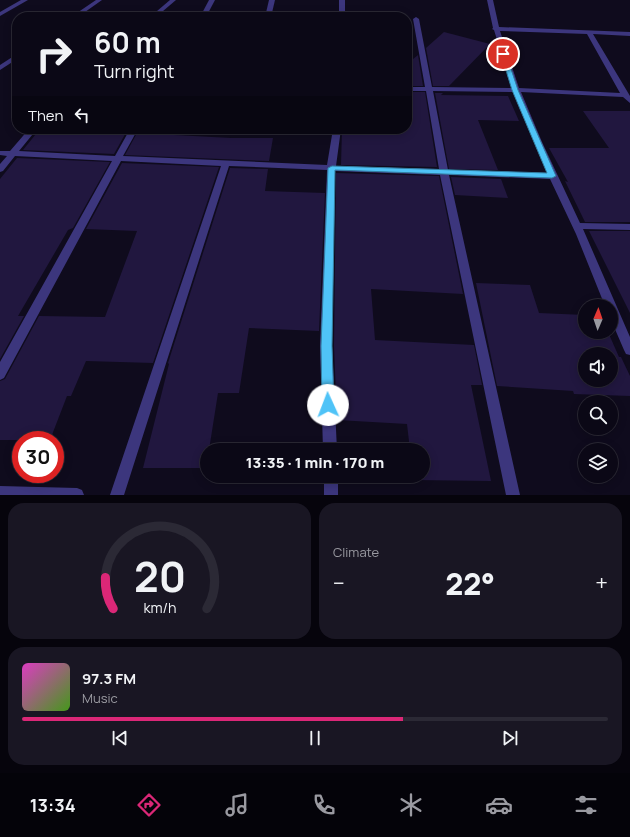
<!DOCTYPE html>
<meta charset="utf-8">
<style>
:root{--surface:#0b0816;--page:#191623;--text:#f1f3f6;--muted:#9a9aa1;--line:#2b2935;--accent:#db2777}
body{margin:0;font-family:Manrope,sans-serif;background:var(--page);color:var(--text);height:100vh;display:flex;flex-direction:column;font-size:15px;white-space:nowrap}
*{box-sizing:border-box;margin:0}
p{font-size:13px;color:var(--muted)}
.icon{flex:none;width:22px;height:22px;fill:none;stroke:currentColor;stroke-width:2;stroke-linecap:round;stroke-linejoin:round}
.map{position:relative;height:495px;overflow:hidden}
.side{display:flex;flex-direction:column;gap:8px;padding:8px;background:#06040c;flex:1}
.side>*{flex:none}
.top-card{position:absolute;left:12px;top:12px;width:400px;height:122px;border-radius:16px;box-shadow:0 2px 10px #0003,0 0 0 1px var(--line);background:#0b0816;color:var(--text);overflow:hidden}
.needle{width:26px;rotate:2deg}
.tools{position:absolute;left:578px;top:299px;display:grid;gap:8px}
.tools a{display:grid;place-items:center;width:40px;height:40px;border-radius:50%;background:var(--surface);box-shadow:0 2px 10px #0003,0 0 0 1px var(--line);font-size:20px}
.speed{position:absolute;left:12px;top:431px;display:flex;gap:8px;font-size:20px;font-weight:700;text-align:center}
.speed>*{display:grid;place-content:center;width:52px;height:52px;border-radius:50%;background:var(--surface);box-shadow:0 2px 10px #0003,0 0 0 1px var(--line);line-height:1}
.speed .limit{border:6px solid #d22;background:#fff;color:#111}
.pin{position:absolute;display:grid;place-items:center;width:34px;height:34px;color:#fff;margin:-17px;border:2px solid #fff;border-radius:50%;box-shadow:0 1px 4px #0007}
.me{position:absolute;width:44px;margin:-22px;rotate:358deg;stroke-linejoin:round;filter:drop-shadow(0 0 3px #0008)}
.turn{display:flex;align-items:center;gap:14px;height:84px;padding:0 16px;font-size:18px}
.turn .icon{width:52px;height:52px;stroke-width:2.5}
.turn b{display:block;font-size:28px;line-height:34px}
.then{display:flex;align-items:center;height:38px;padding:0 16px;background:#0003;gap:8px;font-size:15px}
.big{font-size:30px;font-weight:800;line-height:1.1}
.side .card{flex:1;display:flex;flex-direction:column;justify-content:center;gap:6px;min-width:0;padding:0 14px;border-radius:16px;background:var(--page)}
.side .dial{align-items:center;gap:0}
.dial svg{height:104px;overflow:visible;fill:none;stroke:var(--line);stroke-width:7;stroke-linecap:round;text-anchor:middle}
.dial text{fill:var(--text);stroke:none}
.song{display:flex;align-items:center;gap:12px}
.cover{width:48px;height:48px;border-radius:6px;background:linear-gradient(135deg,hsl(310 70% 55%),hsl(100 70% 35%))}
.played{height:4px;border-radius:2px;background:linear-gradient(90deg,var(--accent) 65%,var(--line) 65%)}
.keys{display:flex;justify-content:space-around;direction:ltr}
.heat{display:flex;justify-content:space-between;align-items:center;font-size:22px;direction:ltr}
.side .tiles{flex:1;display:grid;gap:8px;grid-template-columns:1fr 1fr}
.card:last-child{grid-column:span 2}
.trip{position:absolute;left:200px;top:443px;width:230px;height:40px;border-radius:20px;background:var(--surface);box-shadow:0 2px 10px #0003,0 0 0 1px var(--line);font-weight:800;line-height:40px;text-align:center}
.tab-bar{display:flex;height:64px;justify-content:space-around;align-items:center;background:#040309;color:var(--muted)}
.tab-bar .icon{width:28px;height:28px}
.tab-bar .on{color:var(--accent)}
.tab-bar b{font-size:18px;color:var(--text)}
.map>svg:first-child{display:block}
.building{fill:#21173f;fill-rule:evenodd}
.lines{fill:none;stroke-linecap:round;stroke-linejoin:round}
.minor{fill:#3c367d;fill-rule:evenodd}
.route{fill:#4fc3f7;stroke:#337fa1}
</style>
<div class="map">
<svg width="630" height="495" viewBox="0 0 630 495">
<rect width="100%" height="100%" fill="#0f0b1d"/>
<!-- building -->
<g class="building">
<polygon points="444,32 490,44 449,86 433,86 426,48"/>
<polygon points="418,55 423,86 407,86 407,64"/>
<polygon points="407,92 425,92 437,167 341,165 342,129 407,129"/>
<polygon points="435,93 443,93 441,95 508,96 519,121 478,120 498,170 449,169"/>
<polygon points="583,111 630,111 630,222 585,222 565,181 568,182 549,148 609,148"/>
<polygon points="40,129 128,129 114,154 23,150"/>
<polygon points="137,133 231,138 273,138 269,161 125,155"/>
<polygon points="17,158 110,162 73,228 68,230 18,316 24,316 0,359 0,179"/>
<polygon points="122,163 219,167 153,363 86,361 71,396 67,396 50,440 0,440 0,381 5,379 39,316 105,317 137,231 86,229"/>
<polygon points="230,168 268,169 265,191 325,193 319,331 249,328 239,393 218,393 209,450 207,450 206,468 143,468 169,364 168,363"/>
<polygon points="336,173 439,176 463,294 371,289 375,340 474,345 482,385 471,385 491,481 413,480 413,476 423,476 423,450 410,450 407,424 337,420 334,346"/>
<polygon points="451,177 501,179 508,198 455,195"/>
<polygon points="589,231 630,231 630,313"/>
<path d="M476,283L530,285L539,313L585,315V332H608L619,357H621L630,376V396L574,394L573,391L497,386ZM585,354H611V380H585Z"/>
</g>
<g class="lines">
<!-- minor -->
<g class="minor">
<polygon points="21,0 28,0 0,16 0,12"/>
<polygon points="96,0 102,0 78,17 71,17"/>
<polygon points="170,0 176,0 156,17 150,17"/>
<polygon points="209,0 215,0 206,17 200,17"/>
<polygon points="269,0 275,0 271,17 265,17"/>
<rect x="339" y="0" width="6" height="17"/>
<path d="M487,0H493L499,27L630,32V36L593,34L630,96V103L623,97L521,92L542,142L580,223L630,224V230L583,229L630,337V355L626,354L624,350L611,320V306H605L576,234L550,179L449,175L520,495H506L440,175L335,171L332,346L337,450H323L320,346L327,170L229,166L124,495H110L221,166L121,161L4,378L0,380V362L112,161L15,156L3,171L0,172V164L7,156L0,155V151H10L29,129H37L19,151L115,156L130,129H138L123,156L327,165L333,129H341L336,166L439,169L426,91H407V87H425L413,19L416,17L419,19L432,87L512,88L494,30L492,29L493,28ZM500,31L587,34L620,93L519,88ZM433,91L513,92L548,173L448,170Z"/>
<polygon points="17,54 17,59 0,70 0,65"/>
<rect x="324" y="476" width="14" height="19"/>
<polygon points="0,486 77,488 82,490 84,495 0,495"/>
</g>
</g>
<!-- route -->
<polygon class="route" points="503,52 506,54 518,90 556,176 552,178 335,170 332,346 334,405 332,409 328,411 324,409 322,405 321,346 328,168 332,166 547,173 512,90 501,54"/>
</svg>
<div class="tools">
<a><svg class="needle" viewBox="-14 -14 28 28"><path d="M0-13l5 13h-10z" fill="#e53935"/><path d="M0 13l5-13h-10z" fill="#9a9aa1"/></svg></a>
<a><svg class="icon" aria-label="sound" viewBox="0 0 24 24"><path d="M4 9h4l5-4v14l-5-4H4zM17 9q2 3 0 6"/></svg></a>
<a><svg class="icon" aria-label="search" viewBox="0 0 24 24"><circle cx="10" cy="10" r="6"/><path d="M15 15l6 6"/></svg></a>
<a><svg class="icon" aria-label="layers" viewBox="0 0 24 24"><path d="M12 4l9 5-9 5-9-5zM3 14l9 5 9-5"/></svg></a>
</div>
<div class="speed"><div class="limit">30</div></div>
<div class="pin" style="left:503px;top:54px;background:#d93025"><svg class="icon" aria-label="arrive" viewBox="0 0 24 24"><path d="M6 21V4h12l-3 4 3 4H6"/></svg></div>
<svg class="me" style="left:328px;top:405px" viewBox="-20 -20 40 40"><circle r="19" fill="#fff"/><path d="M0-13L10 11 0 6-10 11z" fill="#4fc3f7"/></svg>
<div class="trip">13:35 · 1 min · 170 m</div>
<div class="top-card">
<div class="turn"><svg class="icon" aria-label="right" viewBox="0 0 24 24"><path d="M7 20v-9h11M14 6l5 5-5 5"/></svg><div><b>60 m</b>Turn right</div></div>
<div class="then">Then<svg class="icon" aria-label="left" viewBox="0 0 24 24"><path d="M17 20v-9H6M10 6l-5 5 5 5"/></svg></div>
</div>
</div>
<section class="side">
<div class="tiles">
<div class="card dial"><svg viewBox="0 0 100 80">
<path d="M14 69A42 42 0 1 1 86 69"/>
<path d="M14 69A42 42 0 0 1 8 45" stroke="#db2777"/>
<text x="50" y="56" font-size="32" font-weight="700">20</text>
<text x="50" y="72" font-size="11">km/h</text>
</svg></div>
<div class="card"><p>Climate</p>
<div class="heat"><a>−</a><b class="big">22°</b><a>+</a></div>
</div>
<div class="card">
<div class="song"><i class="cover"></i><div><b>97.3 FM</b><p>Music</p></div></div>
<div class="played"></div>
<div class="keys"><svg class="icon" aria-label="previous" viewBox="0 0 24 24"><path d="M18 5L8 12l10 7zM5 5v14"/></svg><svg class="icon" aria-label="pause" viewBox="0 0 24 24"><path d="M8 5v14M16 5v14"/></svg><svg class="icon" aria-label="next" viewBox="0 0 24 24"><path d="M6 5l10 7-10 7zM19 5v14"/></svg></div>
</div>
</div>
</section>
<nav class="tab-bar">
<b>13:34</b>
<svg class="icon on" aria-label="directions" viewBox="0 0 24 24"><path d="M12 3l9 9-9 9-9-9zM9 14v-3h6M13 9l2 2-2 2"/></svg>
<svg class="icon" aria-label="music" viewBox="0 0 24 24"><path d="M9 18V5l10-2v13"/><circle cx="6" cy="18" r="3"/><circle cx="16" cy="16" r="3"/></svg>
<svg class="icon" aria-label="phone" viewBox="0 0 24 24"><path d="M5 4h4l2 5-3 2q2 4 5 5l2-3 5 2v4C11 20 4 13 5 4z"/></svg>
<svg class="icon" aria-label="climate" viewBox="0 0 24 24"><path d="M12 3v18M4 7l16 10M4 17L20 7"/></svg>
<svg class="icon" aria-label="car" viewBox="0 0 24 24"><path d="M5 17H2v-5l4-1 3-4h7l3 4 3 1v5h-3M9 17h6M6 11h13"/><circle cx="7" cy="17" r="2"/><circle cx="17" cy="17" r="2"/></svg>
<svg class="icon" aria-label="filters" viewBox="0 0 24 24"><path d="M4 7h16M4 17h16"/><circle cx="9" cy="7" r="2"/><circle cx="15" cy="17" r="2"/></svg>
</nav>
